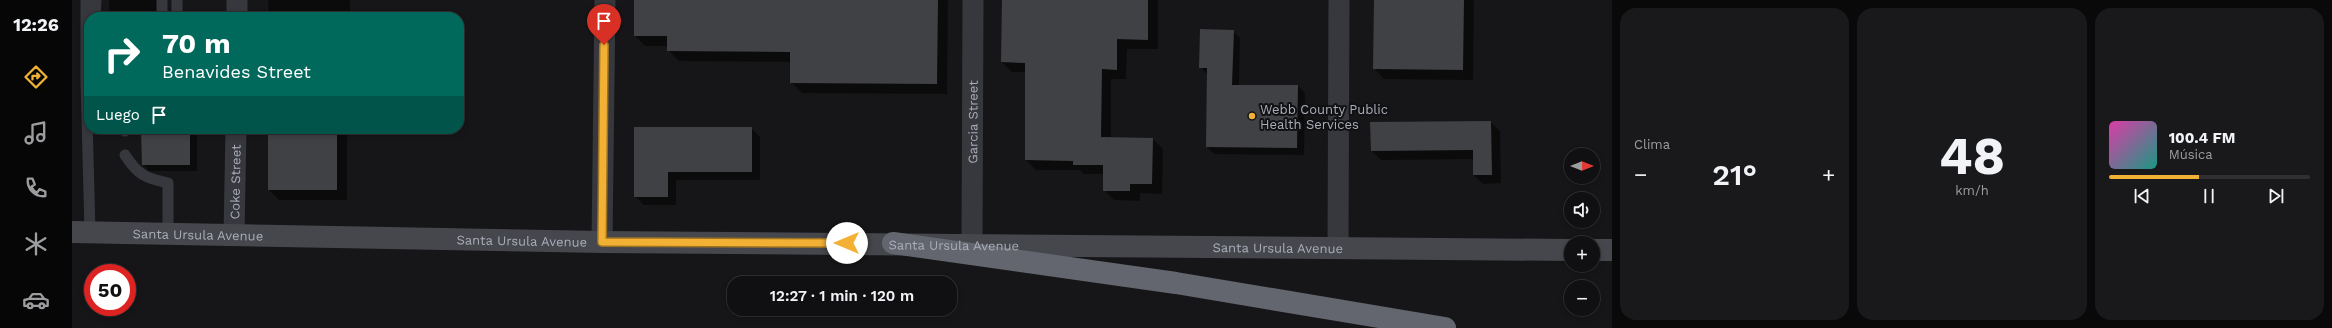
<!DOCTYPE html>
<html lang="es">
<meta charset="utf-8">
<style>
:root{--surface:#101012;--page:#19191b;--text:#f1f3f6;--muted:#9c9d9f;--line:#303032;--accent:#f2b134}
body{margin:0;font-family:"Work Sans",sans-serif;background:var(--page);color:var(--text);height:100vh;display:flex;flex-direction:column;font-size:15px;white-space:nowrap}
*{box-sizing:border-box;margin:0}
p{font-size:13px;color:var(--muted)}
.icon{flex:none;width:22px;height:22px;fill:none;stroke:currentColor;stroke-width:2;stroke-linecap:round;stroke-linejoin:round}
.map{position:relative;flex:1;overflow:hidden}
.panel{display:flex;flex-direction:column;gap:8px;padding:8px;background:#09090a;width:720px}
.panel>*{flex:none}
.hud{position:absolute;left:12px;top:12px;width:380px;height:122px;border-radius:16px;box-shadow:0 2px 6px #0003,0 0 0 1px var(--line);background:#00695c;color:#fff;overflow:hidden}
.needle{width:26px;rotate:90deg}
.tools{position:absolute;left:1492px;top:148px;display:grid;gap:8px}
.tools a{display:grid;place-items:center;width:36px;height:36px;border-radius:50%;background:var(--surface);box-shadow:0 2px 6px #0003,0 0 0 1px var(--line);font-size:20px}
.speed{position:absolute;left:12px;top:264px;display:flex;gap:8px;font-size:20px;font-weight:700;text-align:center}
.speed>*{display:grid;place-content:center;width:52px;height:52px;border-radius:50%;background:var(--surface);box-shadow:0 2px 6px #0003,0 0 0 1px var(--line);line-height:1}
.speed .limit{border:6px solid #d22;background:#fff;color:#111}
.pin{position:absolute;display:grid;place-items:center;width:34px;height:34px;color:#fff;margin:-41px -17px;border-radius:50% 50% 50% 0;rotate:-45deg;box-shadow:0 0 4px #0007}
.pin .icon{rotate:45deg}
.me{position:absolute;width:44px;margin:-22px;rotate:270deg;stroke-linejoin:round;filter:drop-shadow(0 0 3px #0008)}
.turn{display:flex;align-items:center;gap:14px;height:84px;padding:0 12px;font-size:18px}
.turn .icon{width:52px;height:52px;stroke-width:2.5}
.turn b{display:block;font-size:28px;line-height:34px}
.then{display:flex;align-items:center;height:38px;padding:0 12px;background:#0003;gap:8px;font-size:15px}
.big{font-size:30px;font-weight:600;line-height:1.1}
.panel .tile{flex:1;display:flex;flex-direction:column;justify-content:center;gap:6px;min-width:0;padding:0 14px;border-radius:16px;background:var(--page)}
.panel .dial{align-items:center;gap:0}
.dial b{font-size:52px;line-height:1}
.song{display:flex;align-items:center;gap:12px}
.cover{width:48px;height:48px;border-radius:6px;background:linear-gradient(135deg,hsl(320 70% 55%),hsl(170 70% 35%))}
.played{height:4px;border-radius:2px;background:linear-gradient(90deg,var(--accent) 45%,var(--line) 45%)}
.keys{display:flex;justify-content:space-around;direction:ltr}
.heat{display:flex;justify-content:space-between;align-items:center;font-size:22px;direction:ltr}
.panel .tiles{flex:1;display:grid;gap:8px;grid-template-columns:repeat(3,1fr)}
.trip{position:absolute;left:655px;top:276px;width:230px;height:40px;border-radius:16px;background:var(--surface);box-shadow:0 2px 6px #0003,0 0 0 1px var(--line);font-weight:600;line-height:40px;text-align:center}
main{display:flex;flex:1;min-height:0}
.dock{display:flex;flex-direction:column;width:72px;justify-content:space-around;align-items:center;background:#060607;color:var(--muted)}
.dock .icon{width:28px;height:28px}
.dock .current{color:var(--accent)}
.dock b{font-size:18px;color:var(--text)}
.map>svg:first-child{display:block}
.shadow{fill:#0007}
.building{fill:#404145}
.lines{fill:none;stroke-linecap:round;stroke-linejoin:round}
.service{stroke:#37383d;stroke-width:11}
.minor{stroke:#37383d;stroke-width:21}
.secondary{stroke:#45474d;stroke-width:22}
.motorway{stroke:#63666e;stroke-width:22}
.route-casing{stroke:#9d7322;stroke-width:10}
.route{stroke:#f2b134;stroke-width:7}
.poi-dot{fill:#f2b134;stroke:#111113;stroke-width:1.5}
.labels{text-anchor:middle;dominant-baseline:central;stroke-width:4;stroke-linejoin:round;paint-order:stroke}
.poi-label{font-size:13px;fill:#a8adb8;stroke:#111113;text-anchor:start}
.street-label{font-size:13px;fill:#a8adb8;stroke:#111113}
</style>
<main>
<nav class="dock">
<b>12:26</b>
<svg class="icon current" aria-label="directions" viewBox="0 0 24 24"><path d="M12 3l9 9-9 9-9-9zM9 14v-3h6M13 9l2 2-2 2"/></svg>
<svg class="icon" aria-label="music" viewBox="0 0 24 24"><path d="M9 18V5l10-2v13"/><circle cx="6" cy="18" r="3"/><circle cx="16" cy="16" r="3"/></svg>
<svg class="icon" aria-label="phone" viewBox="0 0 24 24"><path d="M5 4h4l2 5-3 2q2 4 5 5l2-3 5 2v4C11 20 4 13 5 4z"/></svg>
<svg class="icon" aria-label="climate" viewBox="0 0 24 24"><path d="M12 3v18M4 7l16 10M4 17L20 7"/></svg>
<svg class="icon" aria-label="car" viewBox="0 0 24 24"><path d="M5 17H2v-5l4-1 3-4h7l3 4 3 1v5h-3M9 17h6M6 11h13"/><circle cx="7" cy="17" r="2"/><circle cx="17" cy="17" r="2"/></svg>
</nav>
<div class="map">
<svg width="1540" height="328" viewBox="0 0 1540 328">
<rect width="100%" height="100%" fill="#161618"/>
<!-- shadow -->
<g class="shadow">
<polygon points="37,0 91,0 91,17 45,17 37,10"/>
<polygon points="196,0 278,0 278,17 197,17"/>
<polygon points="563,0 876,0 875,94 730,93 719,82 719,62 607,61 596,50 596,46 573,46 563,36"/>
<polygon points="931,0 1086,0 1086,49 1055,49 1054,79 1039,79 1039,138 1081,139 1091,149 1090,194 1068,193 1068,201 1042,200 1032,190 1032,174 1012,174 1008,170 964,170 954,160 954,72 940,72 930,62"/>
<polygon points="1303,0 1402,0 1401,80 1312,79 1302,68"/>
<polygon points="1161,31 1168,38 1167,86 1226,86 1233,93 1232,155 1142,154 1135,147 1135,74 1128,67"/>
<polygon points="1419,122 1428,131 1429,183 1411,184 1402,175 1402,159 1309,160 1300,151"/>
<polygon points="563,128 679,128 688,137 688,180 604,180 604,205 572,205 563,196"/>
<polygon points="70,129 125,129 125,171 77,171 70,164"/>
<polygon points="197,129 275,129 275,200 207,200 197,190"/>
</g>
<!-- building -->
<g class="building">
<polygon points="562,0 866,0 865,84 718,83 718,52 595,51 595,36 562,36"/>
<polygon points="930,0 1076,0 1076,40 1045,39 1045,70 1030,69 1029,137 1081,138 1080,184 1058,184 1058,191 1031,191 1031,165 1001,165 1001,161 953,160 953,63 929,62"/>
<polygon points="1302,0 1392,0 1391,70 1301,69"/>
<polygon points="1128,29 1162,30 1160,85 1226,85 1225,148 1134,147 1135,68 1127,68"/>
<polygon points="1419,121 1420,175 1401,175 1401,150 1299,151 1298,122"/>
<polygon points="562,127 680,127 680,172 596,172 596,197 562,197"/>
<polygon points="69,129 118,129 118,165 70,165"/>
<rect x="196" y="129" width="69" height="61"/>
</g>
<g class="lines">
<!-- service -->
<g class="service">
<polyline points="14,0 14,80 18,232"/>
<polyline points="23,17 24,0"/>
<polyline points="90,17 90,0"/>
<polyline points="105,17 105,0"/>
<polyline points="53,131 55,129"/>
<path d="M53,155C66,175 73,178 96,183V234"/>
</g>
<!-- minor -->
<g class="minor">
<polyline points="165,17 165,0"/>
<path id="s1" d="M162,235L164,129"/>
<polyline points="530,242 533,0"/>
<path id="s2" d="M900,243L901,0"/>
<polyline points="1266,246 1267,0"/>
</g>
<!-- secondary -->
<g class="secondary">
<path id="s3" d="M0,232L530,242L1499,250"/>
<polyline points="1521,250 1540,250"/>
</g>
<!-- motorway -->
<polyline class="motorway" points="821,243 1104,283 1373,328"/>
</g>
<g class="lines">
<defs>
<polyline id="route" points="532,45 530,242 775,243"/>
</defs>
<!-- route casing -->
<use href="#route" class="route-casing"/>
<!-- route -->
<use href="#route" class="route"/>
</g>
<!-- markers -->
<circle class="poi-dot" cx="1180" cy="116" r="4"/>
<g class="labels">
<!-- poi labels -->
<g class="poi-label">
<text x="1188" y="109">Webb County Public<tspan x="1188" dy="15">Health Services</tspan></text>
</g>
<!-- street labels -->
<g class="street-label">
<text stroke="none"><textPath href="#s2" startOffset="121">Garcia Street</textPath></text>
<text stroke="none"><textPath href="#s1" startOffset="53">Coke Street</textPath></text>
<text stroke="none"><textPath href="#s3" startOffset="126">Santa Ursula Avenue</textPath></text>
<text stroke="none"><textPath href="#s3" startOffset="450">Santa Ursula Avenue</textPath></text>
<text stroke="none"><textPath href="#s3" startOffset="882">Santa Ursula Avenue</textPath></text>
<text stroke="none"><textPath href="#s3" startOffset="1206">Santa Ursula Avenue</textPath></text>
</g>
</g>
</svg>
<div class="tools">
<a><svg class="needle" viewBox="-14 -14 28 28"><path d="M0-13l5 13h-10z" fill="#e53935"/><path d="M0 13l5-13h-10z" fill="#9c9d9f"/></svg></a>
<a><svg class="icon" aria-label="sound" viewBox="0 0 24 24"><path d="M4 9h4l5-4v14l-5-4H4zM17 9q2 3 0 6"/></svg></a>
<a>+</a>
<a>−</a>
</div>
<div class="speed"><div class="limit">50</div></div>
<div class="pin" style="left:532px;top:45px;background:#d93025"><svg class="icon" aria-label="arrive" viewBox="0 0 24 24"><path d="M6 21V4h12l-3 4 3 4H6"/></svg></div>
<svg class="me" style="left:775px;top:243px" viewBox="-20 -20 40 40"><circle r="19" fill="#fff"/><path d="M0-13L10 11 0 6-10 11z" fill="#f2b134"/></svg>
<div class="trip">12:27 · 1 min · 120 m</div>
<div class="hud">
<div class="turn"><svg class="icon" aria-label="right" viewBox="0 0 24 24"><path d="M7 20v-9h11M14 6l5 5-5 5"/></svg><div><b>70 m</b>Benavides Street</div></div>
<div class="then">Luego<svg class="icon" aria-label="arrive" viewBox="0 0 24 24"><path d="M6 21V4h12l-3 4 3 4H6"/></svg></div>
</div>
</div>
<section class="panel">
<div class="tiles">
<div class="tile"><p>Clima</p>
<div class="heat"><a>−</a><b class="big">21°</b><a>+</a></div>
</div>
<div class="tile dial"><b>48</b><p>km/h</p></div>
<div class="tile">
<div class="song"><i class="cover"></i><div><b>100.4 FM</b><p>Música</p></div></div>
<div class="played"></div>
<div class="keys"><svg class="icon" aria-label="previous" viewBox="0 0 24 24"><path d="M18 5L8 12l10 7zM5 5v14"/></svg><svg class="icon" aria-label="pause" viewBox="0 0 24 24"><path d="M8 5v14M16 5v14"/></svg><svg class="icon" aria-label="next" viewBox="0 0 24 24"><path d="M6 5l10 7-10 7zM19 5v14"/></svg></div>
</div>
</div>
</section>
</main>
